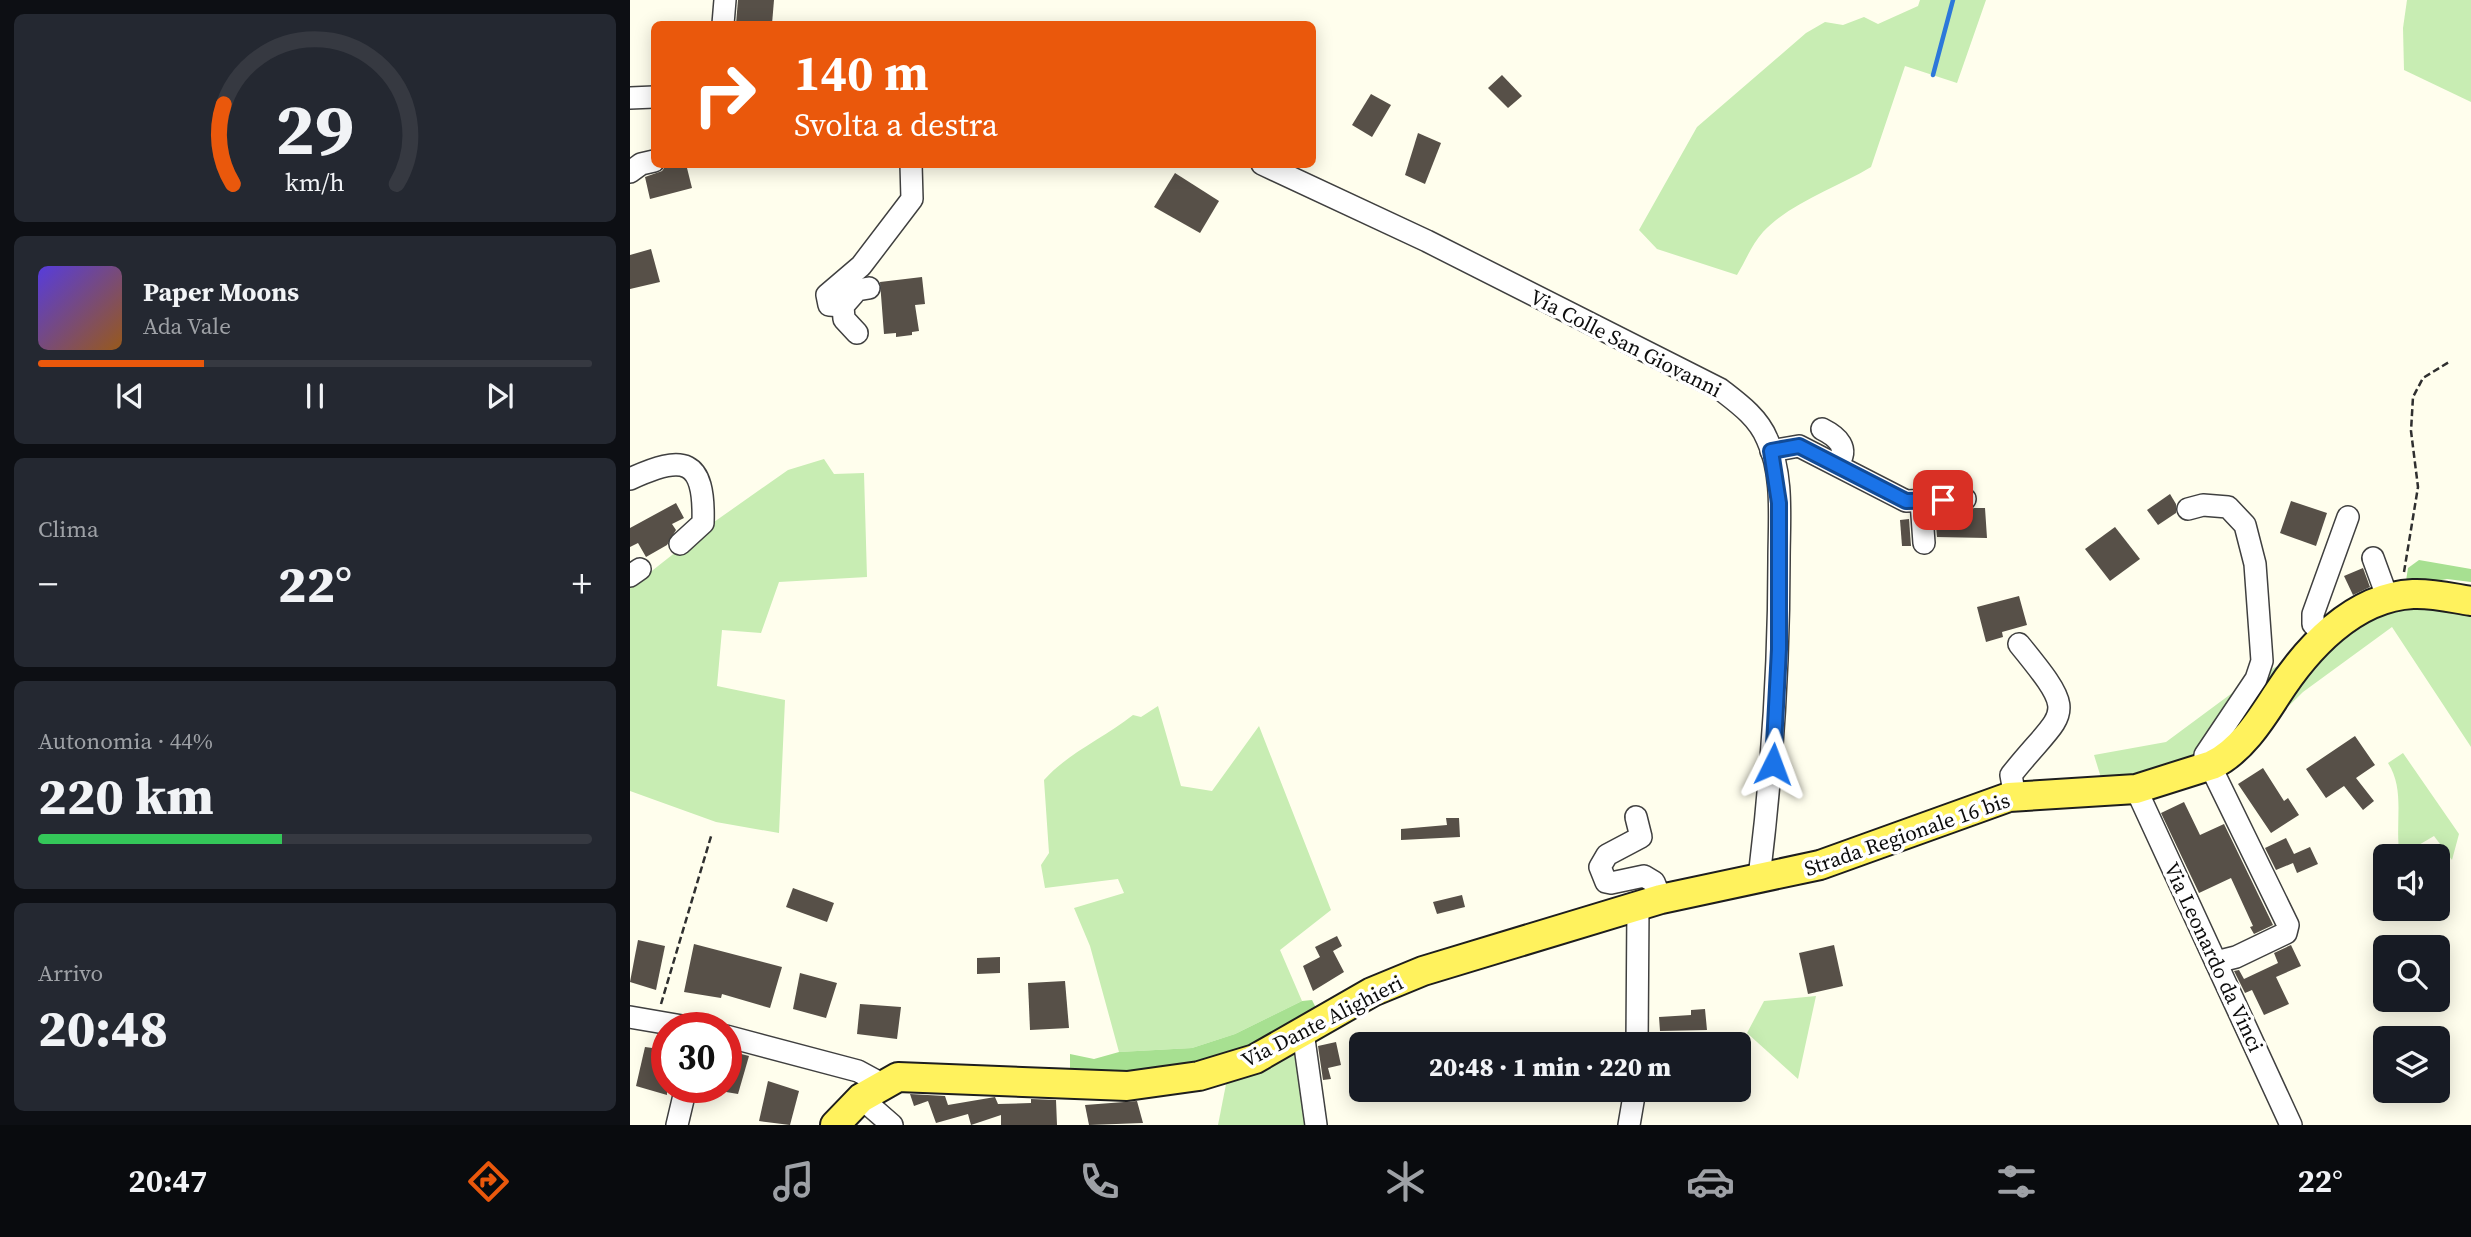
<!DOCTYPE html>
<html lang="it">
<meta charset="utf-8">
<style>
:root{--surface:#171b24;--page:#242831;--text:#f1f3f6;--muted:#9ea1a6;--line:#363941;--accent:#ea580c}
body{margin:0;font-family:"Source Serif 4",serif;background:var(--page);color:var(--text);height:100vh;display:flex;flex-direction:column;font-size:26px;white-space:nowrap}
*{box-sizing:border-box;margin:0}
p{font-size:23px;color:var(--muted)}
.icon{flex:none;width:38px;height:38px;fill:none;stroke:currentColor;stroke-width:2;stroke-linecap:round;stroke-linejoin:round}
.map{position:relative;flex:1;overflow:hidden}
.panel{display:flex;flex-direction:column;gap:14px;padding:14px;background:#0d0f14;width:630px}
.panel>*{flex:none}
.banner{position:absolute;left:21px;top:21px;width:665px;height:147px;border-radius:10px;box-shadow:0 4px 18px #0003;background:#ea580c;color:#fff;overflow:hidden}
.controls{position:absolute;left:1743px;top:844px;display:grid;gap:14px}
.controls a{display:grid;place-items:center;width:77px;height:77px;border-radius:10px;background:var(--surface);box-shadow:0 4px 18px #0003;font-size:35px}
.speed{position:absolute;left:21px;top:1012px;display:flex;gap:14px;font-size:35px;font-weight:700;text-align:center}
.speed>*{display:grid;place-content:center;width:91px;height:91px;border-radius:50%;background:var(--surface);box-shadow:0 4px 18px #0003;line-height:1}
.speed .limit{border:10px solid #d22;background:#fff;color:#111}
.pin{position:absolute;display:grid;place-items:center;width:60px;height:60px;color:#fff;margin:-30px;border-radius:14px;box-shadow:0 4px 10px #0006}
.me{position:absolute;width:77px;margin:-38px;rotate:3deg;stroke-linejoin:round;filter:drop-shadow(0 0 5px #0008)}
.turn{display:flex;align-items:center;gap:24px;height:147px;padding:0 28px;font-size:32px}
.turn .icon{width:91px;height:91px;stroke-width:2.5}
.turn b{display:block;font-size:49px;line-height:60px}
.big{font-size:52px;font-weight:800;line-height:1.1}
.panel .widget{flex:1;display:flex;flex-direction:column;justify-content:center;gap:10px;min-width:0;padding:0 24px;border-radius:10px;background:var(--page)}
.panel .dial{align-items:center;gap:0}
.dial svg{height:182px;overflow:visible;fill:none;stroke:var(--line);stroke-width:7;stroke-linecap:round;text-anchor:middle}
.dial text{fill:var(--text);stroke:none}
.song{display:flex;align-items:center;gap:21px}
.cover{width:84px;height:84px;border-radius:10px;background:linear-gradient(135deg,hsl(250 70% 55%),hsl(30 70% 35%))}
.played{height:7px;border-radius:4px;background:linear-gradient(90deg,var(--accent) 30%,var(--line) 30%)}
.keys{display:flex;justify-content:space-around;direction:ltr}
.heat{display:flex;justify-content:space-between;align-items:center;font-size:38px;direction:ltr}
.charge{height:10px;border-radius:5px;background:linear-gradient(90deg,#34c759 44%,var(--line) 0)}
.trip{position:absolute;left:719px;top:1032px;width:402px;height:70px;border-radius:10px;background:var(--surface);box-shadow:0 4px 18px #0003;font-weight:800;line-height:70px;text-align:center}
.menu{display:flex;height:112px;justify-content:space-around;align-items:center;background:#090b0e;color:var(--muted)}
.menu .icon{width:49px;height:49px}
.menu .active{color:var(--accent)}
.menu b{font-size:32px;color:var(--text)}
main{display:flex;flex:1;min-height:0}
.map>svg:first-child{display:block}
.green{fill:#c8edb3}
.forest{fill:#a7e091}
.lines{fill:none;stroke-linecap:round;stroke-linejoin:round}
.stream{stroke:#2c78da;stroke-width:4.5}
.building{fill:#575048}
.minor-casing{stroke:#404040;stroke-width:24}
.major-casing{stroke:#1e1e1e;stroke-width:32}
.path{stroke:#2f2f2f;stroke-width:2.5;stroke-dasharray:7 3.5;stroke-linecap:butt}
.minor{stroke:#fff;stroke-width:21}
.major{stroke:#fff25d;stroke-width:28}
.route-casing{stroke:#114b97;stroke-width:18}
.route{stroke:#1a73e8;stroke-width:12}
.labels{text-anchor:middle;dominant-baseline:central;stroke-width:7;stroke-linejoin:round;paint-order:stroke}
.street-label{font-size:21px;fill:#0d0d0d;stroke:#fff}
</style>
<main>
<section class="panel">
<div class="widget dial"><svg viewBox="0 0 100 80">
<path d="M14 69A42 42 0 1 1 86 69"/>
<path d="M14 69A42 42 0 0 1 10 34" stroke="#ea580c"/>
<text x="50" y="56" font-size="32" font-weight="700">29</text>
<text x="50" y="72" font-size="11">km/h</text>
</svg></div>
<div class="widget">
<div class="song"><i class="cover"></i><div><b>Paper Moons</b><p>Ada Vale</p></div></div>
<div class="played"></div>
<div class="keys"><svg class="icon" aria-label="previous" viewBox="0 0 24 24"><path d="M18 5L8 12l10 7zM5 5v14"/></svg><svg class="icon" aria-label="pause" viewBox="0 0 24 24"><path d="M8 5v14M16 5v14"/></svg><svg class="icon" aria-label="next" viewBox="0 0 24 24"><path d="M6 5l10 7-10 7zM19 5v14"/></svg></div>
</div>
<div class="widget"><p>Clima</p>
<div class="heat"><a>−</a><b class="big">22°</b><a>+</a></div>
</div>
<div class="widget"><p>Autonomia · 44%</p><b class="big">220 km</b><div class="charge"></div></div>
<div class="widget"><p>Arrivo</p><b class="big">20:48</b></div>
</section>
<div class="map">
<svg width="1841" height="1125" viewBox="0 0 1841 1125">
<rect width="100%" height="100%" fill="#fffeed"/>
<!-- green -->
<g class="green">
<path d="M1290,0H1356L1327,83L1275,66L1241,167C1206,188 1160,203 1133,232C1122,244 1115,262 1107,275L1027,249L1009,230L1067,127L1176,33L1195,22L1213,25L1234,17L1248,24L1288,6Z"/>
<polygon points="1777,0 1841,0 1841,102 1774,70 1773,28"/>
<polygon points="194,459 204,474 234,473 237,577 149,582 131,633 92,630 87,686 155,700 149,833 86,822 0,791 0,585 9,581 84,522 158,470"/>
<polygon points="1781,605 1841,609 1841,747 1762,627 1673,692 1626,738 1595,762 1472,781 1464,755 1536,742 1617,682 1757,609"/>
<path d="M528,706L551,786L582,791L629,726L701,910L650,950L672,1001L605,1034L562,1048L489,1052L460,946L444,908L494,893L488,879L415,888L411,865L419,853L414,780C438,753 474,738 503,715L511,717Z"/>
<path d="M1773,753L1829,834L1822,860L1804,836L1770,856C1764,824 1776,791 1758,763Z"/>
<polygon points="1186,996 1168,1079 1117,1033 1134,1001"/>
<polygon points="665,1041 680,1125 588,1125 598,1074"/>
</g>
<!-- forest -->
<g class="forest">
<polygon points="1789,560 1841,569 1841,582 1817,579 1775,587 1778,568"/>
<polygon points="682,1000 686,1008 596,1058 527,1073 440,1072 440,1054 464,1059 489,1052 562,1048 605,1034 672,1001"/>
</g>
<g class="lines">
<!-- stream -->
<polyline class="stream" points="1303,75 1323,0"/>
</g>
<!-- building -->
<g class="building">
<polygon points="108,0 144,0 142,24 106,24"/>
<polygon points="872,75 892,96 878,108 858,88"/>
<polygon points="741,94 761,105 742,137 722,125"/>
<polygon points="788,133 811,143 795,184 775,175"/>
<polygon points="37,164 56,164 62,188 20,199 15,177 32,171"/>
<polygon points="545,173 589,201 570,233 524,207"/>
<polygon points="21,249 30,282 0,289 0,255"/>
<polygon points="292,277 295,304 285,305 289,331 282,332 282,335 266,337 266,333 254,334 250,282"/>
<polygon points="1540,494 1546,504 1546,513 1528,525 1517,510"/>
<polygon points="1661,501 1697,513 1686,546 1650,533"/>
<polygon points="46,503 54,518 42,524 46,530 37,545 16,557 8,543 0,547 0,528"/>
<polygon points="1344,508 1355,508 1357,538 1307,537 1305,513 1335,512"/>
<polygon points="1279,519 1281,546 1272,546 1270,520"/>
<polygon points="1485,527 1510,559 1480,581 1455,549"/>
<polygon points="1733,568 1740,587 1723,595 1714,576"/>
<polygon points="1389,596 1397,625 1372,632 1373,637 1356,642 1347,607"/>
<polygon points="1725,736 1745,765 1726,778 1744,801 1733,810 1714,786 1696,798 1676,769"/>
<polygon points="1633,768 1654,801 1658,798 1669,815 1641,833 1608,784"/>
<polygon points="1554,802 1570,835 1594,824 1643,925 1624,934 1620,927 1623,926 1601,878 1569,893 1531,813"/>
<polygon points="816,818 829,818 830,837 771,840 771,829 817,825"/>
<polygon points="1656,838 1664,854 1680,847 1688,864 1667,873 1663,863 1646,870 1635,848"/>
<polygon points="163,888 204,903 197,922 156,907"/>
<polygon points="832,895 835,907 807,914 803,902"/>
<polygon points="707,936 712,946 703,951 714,972 683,991 673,966 690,957 685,947"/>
<polygon points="8,940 35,946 26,990 0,982"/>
<polygon points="64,944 152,967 140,1008 92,994 91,998 54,992"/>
<polygon points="1204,945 1213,986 1178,994 1169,953"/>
<polygon points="1661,945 1671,966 1646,977 1659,1004 1634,1015 1622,990 1615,993 1604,971 1609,970 1614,979 1648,963 1644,953"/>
<polygon points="370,957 370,973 347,974 347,958"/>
<polygon points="170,973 207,983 196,1018 163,1009"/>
<polygon points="435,981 439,1028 400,1030 398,983"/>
<polygon points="230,1004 271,1007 267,1039 227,1034"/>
<polygon points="1075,1009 1077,1030 1030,1031 1029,1017 1061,1015 1061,1010"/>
<polygon points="706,1042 711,1065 698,1068 701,1079 693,1080 688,1046"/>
<polygon points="15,1047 37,1050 37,1095 6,1086"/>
<polygon points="96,1050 119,1056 108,1094 96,1092"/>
<polygon points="138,1081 169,1091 160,1125 129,1121"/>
<polygon points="280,1094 315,1096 318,1105 365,1097 368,1104 401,1103 401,1099 426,1100 427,1125 371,1125 371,1115 341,1125 338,1114 306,1123 298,1101 284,1106"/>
<polygon points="507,1101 513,1123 459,1125 455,1105"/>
</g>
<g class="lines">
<defs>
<g id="minor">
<polyline points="93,24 95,0"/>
<polyline points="0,98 24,97"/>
<path d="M632,164L797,241L1090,389C1108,403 1128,417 1137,439C1154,475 1149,521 1149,560C1149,667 1142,772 1129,878"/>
<polyline points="0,172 11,164 24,161"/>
<polyline points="213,306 199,305 197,295 231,266 282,199 281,164"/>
<polyline points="227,333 214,319 213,306 227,290 239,288"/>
<path d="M1192,429C1208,437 1220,448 1207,465"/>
<polyline points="1141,451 1169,446 1276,501 1335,499"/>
<path d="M0,479C54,454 75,458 73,523L50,544"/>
<polyline points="1291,501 1294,543"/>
<polyline points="1558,509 1573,505 1598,507 1615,525 1625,564 1632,661 1626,679 1575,755 1658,925 1656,933 1606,957 1586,962"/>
<polyline points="1743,558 1758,599"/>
<polyline points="0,576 10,569"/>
<polyline points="1695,636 1683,624 1683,614 1718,517"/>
<polyline points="1506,789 1661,1125"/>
<path d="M1385,797L1381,775C1435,707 1451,720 1389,644"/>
<polyline points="1006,817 1011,837 977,855 970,867 976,882 981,883 1014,876 1024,882 1031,899"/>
<polyline points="0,1017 58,1027"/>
<polyline points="673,1032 686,1125"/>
<polyline points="96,1036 228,1071 252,1084"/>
<polyline points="1007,1045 1008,906"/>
<polyline points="231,1098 262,1125"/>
<polyline points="47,1125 56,1087"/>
<polyline points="999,1125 1005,1090"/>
</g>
<path id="major" d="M205,1125L231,1098L268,1077L497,1086L569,1076L625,1059L742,992L793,971L1031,899L1190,865L1379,797L1506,789L1582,765C1610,752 1630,721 1646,696C1676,649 1723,597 1783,594C1802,593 1822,598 1841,601"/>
</defs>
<!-- minor casing -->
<use href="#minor" class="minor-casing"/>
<!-- major casing -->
<use href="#major" class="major-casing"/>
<!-- path -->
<g class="path">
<polyline points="1774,572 1788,487 1781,431 1783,397 1793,378 1819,362"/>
<polyline points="31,1004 82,833"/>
</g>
<!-- minor -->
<use href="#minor" class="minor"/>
<!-- major -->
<use href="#major" class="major"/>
</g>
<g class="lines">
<defs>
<polyline id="route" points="1143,764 1149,649 1149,503 1141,451 1169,446 1276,501 1313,500"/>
</defs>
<!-- route casing -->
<use href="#route" class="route-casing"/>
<!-- route -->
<use href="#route" class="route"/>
</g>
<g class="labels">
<!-- street labels -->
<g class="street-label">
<text transform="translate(996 343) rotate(27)">Via Colle San Giovanni</text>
<text transform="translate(1277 834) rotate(-19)">Strada Regionale 16 bis</text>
<text transform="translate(1584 957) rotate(65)">Via Leonardo da Vinci</text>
<text transform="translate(692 1021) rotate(-27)">Via Dante Alighieri</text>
</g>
</g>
</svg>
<div class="controls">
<a><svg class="icon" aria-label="sound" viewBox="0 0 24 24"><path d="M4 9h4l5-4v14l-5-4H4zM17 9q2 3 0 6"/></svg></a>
<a><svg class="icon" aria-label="search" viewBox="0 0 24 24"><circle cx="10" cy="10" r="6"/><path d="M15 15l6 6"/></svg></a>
<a><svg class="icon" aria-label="layers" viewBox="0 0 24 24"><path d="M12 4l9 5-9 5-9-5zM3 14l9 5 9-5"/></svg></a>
</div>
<div class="speed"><div class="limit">30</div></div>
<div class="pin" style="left:1313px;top:500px;background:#d93025"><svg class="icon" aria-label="arrive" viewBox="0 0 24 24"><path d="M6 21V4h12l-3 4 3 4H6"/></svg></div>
<svg class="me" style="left:1143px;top:764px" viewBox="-20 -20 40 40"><path d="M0-17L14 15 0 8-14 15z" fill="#1a73e8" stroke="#fff" stroke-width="4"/></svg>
<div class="trip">20:48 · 1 min · 220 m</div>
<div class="banner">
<div class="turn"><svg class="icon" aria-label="right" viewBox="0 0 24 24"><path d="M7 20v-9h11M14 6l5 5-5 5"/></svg><div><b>140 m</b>Svolta a destra</div></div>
</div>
</div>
</main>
<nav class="menu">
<b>20:47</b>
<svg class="icon active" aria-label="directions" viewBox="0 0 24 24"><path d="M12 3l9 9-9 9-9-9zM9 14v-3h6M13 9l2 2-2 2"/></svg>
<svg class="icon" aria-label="music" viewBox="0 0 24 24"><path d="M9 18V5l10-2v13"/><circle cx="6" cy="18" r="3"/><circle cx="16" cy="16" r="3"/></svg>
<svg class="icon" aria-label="phone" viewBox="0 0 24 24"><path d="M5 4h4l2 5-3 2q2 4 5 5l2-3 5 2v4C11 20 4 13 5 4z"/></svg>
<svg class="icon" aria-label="climate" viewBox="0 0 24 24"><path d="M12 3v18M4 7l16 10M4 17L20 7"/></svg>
<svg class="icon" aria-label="car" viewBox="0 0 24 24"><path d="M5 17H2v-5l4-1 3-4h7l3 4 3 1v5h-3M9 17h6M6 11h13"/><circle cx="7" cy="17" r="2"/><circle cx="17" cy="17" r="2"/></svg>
<svg class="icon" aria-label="filters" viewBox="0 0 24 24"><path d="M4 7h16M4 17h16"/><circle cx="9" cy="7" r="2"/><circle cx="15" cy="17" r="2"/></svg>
<b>22°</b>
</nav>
